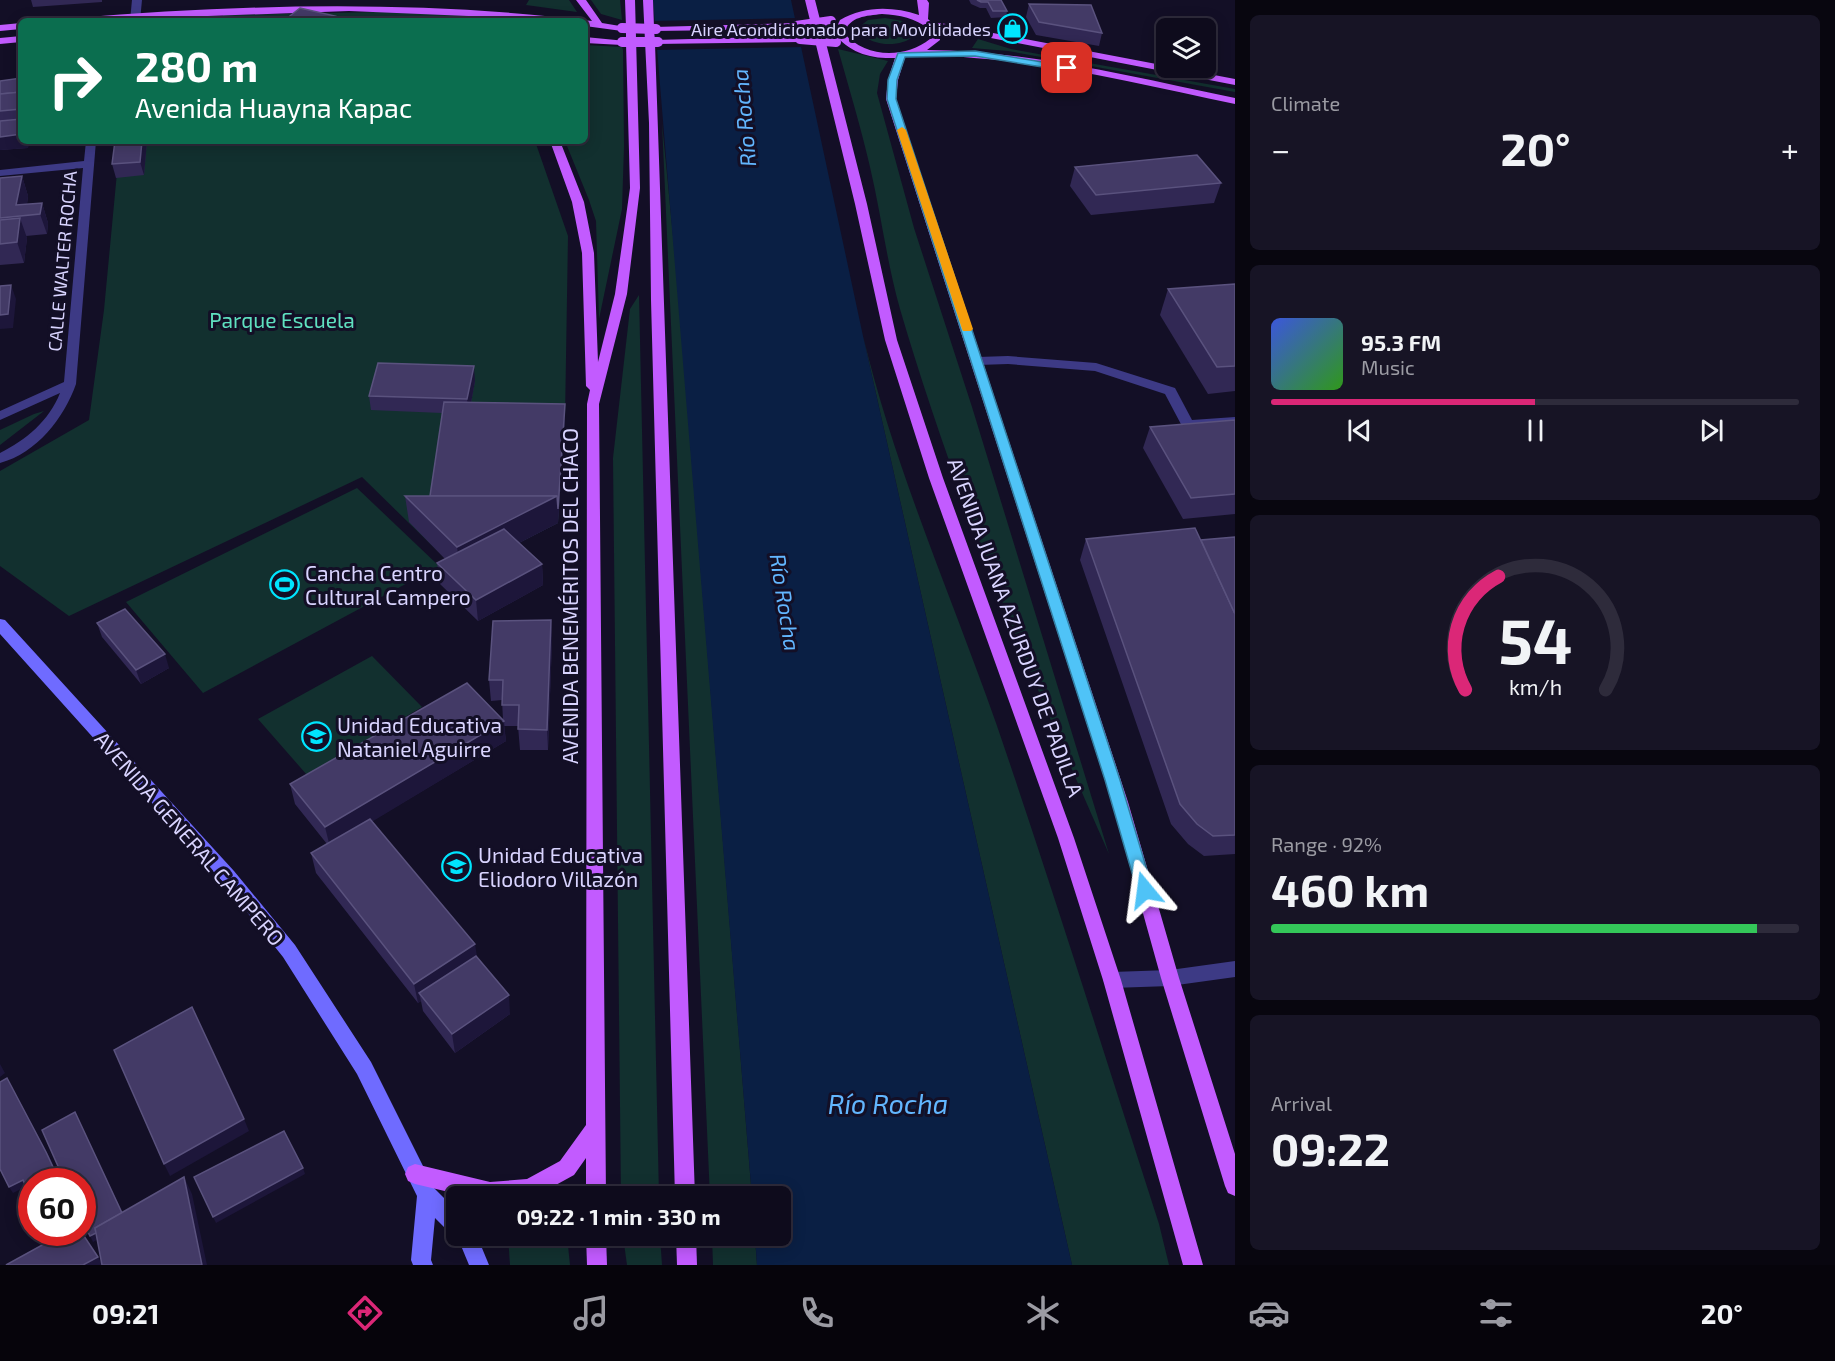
<!DOCTYPE html>
<meta charset="utf-8">
<style>
:root{--surface:#0e0b1c;--page:#171425;--text:#f1f3f6;--muted:#9b9ba3;--line:#2e2b3b;--accent:#db2777}
body{margin:0;font-family:"Exo 2",sans-serif;background:var(--page);color:var(--text);height:100vh;display:flex;flex-direction:column;font-size:22px;white-space:nowrap}
*{box-sizing:border-box;margin:0}
p{font-size:20px;color:var(--muted)}
.icon{flex:none;width:33px;height:33px;fill:none;stroke:currentColor;stroke-width:2;stroke-linecap:round;stroke-linejoin:round}
.map{position:relative;flex:1;overflow:hidden}
.details{display:flex;flex-direction:column;gap:15px;padding:15px;background:#08060f;width:600px}
.details>*{flex:none}
.top-card{position:absolute;left:18px;top:18px;width:570px;height:126px;border-radius:9px;box-shadow:0 3px 15px #0003,0 0 0 2px var(--line);background:#0b6e4f;color:#fff;overflow:hidden}
.controls{position:absolute;left:1156px;top:18px;display:grid;gap:12px}
.controls a{display:grid;place-items:center;width:60px;height:60px;border-radius:9px;background:var(--surface);box-shadow:0 3px 15px #0003,0 0 0 2px var(--line);font-size:30px}
.speed{position:absolute;left:18px;top:1168px;display:flex;gap:12px;font-size:30px;font-weight:700;text-align:center}
.speed>*{display:grid;place-content:center;width:78px;height:78px;border-radius:50%;background:var(--surface);box-shadow:0 3px 15px #0003,0 0 0 2px var(--line);line-height:1}
.speed .limit{border:9px solid #d22;background:#fff;color:#111}
.pin{position:absolute;display:grid;place-items:center;width:51px;height:51px;color:#fff;margin:-26px;border-radius:12px;box-shadow:0 3px 9px #0006}
.me{position:absolute;width:66px;margin:-33px;rotate:344deg;stroke-linejoin:round;filter:drop-shadow(0 0 4px #0008)}
.turn{display:flex;align-items:center;gap:21px;height:126px;padding:0 18px;font-size:27px}
.turn .icon{width:78px;height:78px;stroke-width:2.5}
.turn b{display:block;font-size:42px;line-height:51px}
.big{font-size:45px;font-weight:700;line-height:1.1}
.details .card{flex:1;display:flex;flex-direction:column;justify-content:center;gap:9px;min-width:0;padding:0 21px;border-radius:9px;background:var(--page)}
.details .dial{align-items:center;gap:0}
.dial svg{height:156px;overflow:visible;fill:none;stroke:var(--line);stroke-width:7;stroke-linecap:round;text-anchor:middle}
.dial text{fill:var(--text);stroke:none}
.song{display:flex;align-items:center;gap:18px}
.cover{width:72px;height:72px;border-radius:9px;background:linear-gradient(135deg,hsl(230 70% 55%),hsl(110 70% 35%))}
.played{height:6px;border-radius:3px;background:linear-gradient(90deg,var(--accent) 50%,var(--line) 50%)}
.keys{display:flex;justify-content:space-around;direction:ltr}
.heat{display:flex;justify-content:space-between;align-items:center;font-size:33px;direction:ltr}
.charge{height:9px;border-radius:4px;background:linear-gradient(90deg,#34c759 92%,var(--line) 0)}
.trip{position:absolute;left:446px;top:1186px;width:345px;height:60px;border-radius:9px;background:var(--surface);box-shadow:0 3px 15px #0003,0 0 0 2px var(--line);font-weight:700;line-height:60px;text-align:center}
.dock{display:flex;height:96px;justify-content:space-around;align-items:center;background:#06040b;color:var(--muted)}
.dock .icon{width:42px;height:42px}
.dock .selected{color:var(--accent)}
.dock b{font-size:27px;color:var(--text)}
main{display:flex;flex:1;min-height:0}
.map>svg:first-child{display:block}
.green{fill:#12302f}
.water{fill:#0a1f44}
.pier{fill:#130f26}
.lines{fill:none;stroke-linecap:round;stroke-linejoin:round}
.lane{fill:#3d3a85;fill-rule:evenodd}
.street{fill:#3d3a85;fill-rule:evenodd}
.secondary{fill:#6f6bff;fill-rule:evenodd}
.primary{fill:#c25bff;fill-rule:evenodd}
.primary-bridge{stroke:#c25bff;stroke-width:10}
.wall{fill:#312854}
.shaded-wall{fill:#1d163a}
.building{fill:#433a66;stroke:#5a527e;stroke-width:1.5}
.route{fill:#4fc3f7;stroke:#337fa1;stroke-width:1.5}
.slow{fill:#f59e0b}
.labels{text-anchor:middle;dominant-baseline:central;stroke-width:6;stroke-linejoin:round;paint-order:stroke}
.far-poi-label{font-size:18px;fill:#d9d4ff;stroke:#130f26;text-anchor:end}
.far-street-label{font-size:18px;fill:#d9d4ff;stroke:#130f26}
.park-label{font-size:21px;fill:#5fe0c0;stroke:#130f26}
.poi-label{font-size:21px;fill:#d9d4ff;stroke:#130f26;text-anchor:start}
.street-label{font-size:21px;fill:#d9d4ff;stroke:#130f26}
.water-label{font-size:22px;font-style:italic;fill:#62b6ff;stroke:#130f26}
.near-water-label{font-size:27px;font-style:italic;fill:#62b6ff;stroke:#130f26}
</style>
<main>
<div class="map">
<svg width="1235" height="1265" viewBox="0 0 1235 1265">
<rect width="100%" height="100%" fill="#130f26"/>
<!-- green -->
<g class="green">
<polygon points="529,0 569,0 577,12 526,5"/>
<polygon points="591,0 620,0 622,20 601,14"/>
<polygon points="424,11 494,14 491,21 223,18 223,15"/>
<path d="M885,18L903,21L914,28V36C900,48 871,47 859,31V27L868,20Z"/>
<polygon points="978,39 1011,49 1235,89 1235,92 1008,51 972,48"/>
<polygon points="585,45 622,47 623,50 624,146 622,209 599,319 596,221 589,200 565,141 585,141"/>
<path d="M838,49L888,61L880,74L877,93L914,228L972,407L1109,854C1030,676 955,496 900,309C887,263 881,214 870,167C861,128 849,88 838,49Z"/>
<polygon points="662,123 676,267 752,1197 710,1197"/>
<polygon points="120,141 535,141 568,236 565,418 558,523 460,573 362,477 69,616 0,566 0,471 89,420 104,310"/>
<polygon points="639,295 659,1197 621,1197 613,458 630,309"/>
<path d="M863,336C895,469 951,595 996,723C1053,889 1105,1057 1159,1224L1169,1265H1072Z"/>
<polygon points="44,411 0,445 0,430 34,414"/>
<polygon points="357,488 439,566 203,693 126,602"/>
<polygon points="372,656 422,707 307,775 258,719"/>
<polygon points="508,1236 567,1236 570,1265 510,1265"/>
<polygon points="623,1236 660,1236 662,1265 627,1265"/>
<polygon points="712,1236 755,1236 757,1265 713,1265"/>
</g>
<!-- water -->
<polygon class="water" points="653,0 791,0 863,336 1072,1265 757,1265 755,1236 780,1236 780,1197 752,1197"/>
<!-- pier -->
<polygon class="pier" points="797,18 804,47 656,50 652,21"/>
<g class="lines">
<!-- lane -->
<polygon class="lane" points="1008,356 1096,363 1175,388 1192,420 1235,417 1235,425 1183,428 1165,394 1095,371 1008,364 978,365 972,361 978,357"/>
<!-- street -->
<g class="street">
<polygon points="132,0 142,0 140,21 130,21"/>
<path d="M86,141H96L76,384C64,418 37,453 0,463V453C26,440 49,421 60,393L0,420V411L64,382L83,168L0,176V170L84,161Z"/>
<polygon points="1235,961 1235,977 1170,986 1112,988 1106,986 1103,980 1106,974 1112,972 1170,970"/>
</g>
<!-- secondary -->
<g class="secondary">
<polygon points="0,619 5,620 234,871 295,945 371,1062 434,1188 456,1210 456,1235 449,1232 435,1218 431,1260 433,1265 413,1265 411,1260 417,1196 357,1074 283,957 222,881 0,634"/>
<polygon points="457,1236 477,1236 489,1265 469,1265"/>
</g>
<!-- primary -->
<g class="primary">
<path d="M576,0H586L602,23L626,27L625,0H635L640,188L627,294L599,404L606,1197H586V1158L574,1175L534,1197H470L415,1184L408,1181L405,1174L408,1167L415,1164L490,1182L527,1179L560,1161L586,1125L587,404L590,390L586,386L582,253L572,202L550,141H560L584,202L594,253L598,362L615,294L630,188L626,43L622,45L585,43V37L626,41V29L622,31L585,26V21L349,11L70,21L75,18C247,4 420,0 592,21Z"/>
<polygon points="643,0 653,0 654,27 796,23 801,26 796,29 654,31 655,40 800,36 805,39 800,42 655,44 695,1197 675,1197 651,300 649,123"/>
<polygon points="805,0 815,0 867,204 897,340 943,478 1074,838 1121,980 1203,1265 1183,1265 1103,980 1058,838 929,478 885,340 855,204"/>
<path d="M917,0H927L929,3L928,19L930,21L1235,79V85L939,28L940,40L927,50C1032,51 1133,77 1235,98V104C1148,86 1062,64 974,58C952,56 927,53 905,57L898,80L896,99L1128,802L1179,978L1235,1154V1196L1228,1193L1225,1186L1161,978L1112,802L886,99L888,80L895,58C871,59 849,53 834,33L840,20C864,6 892,6 919,15ZM882,14C900,15 915,18 929,29L930,39C905,59 865,58 844,33C850,16 866,16 882,14Z"/>
<polygon points="21,23 21,29 0,31 0,25"/>
<polygon points="21,36 21,42 0,44 0,38"/>
<polygon points="586,1236 606,1236 607,1265 587,1265"/>
<polygon points="676,1236 696,1236 697,1265 677,1265"/>
</g>
<!-- primary-bridge -->
<g class="primary-bridge">
<polyline points="796,26 831,21"/>
<polyline points="622,28 656,29"/>
<polyline points="800,39 836,42"/>
<polyline points="622,42 658,42"/>
</g>
</g>
<!-- wall -->
<g class="wall">
<polygon points="31,0 102,0 102,2 33,7"/>
<polygon points="969,0 1001,0 1007,11 1006,17 991,18 986,8 980,8 971,4"/>
<polygon points="1029,4 1102,33 1099,46 1036,35 1026,17"/>
<polygon points="21,78 21,141 29,141 28,148 0,150 0,81"/>
<polygon points="147,141 144,175 116,178 112,164"/>
<polygon points="1075,167 1221,183 1214,203 1091,215 1070,186"/>
<polygon points="22,176 28,196 27,204 42,203 48,223 47,234 26,236 27,238 24,263 0,265 0,178"/>
<polygon points="1235,284 1235,391 1208,394 1160,315 1168,289"/>
<polygon points="475,381 471,403 565,418 558,523 519,543 542,564 543,585 478,621 440,584 437,563 445,559 409,522 405,496 430,496 442,413 371,410 369,396"/>
<polygon points="1235,420 1235,514 1183,519 1143,448 1150,427"/>
<polygon points="1235,537 1235,854 1204,856 1188,844 1171,824 1080,560 1086,539 1201,540"/>
<polygon points="551,620 552,641 548,750 520,750 518,726 504,726 506,741 372,821 477,958 510,1014 455,1053 423,1011 421,1001 418,1003 316,873 311,853 327,844 295,804 290,784 503,720 502,700 491,701 489,680"/>
<polygon points="97,623 169,668 141,684 102,637"/>
</g>
<!-- shaded-wall -->
<g class="shaded-wall">
<polygon points="335,16 335,21 327,21"/>
<polygon points="21,134 21,141 29,141 28,148 0,150 0,137"/>
<polygon points="142,141 147,141 144,175 140,162"/>
<polygon points="22,176 28,196 25,216 16,205"/>
<polygon points="42,203 48,223 47,234 40,214"/>
<polygon points="20,218 27,238 24,263 17,242"/>
<polygon points="11,285 16,299 13,328 0,329 0,315"/>
<polygon points="474,366 475,381 469,414 467,399"/>
<polygon points="565,404 565,418 558,523 460,573 457,547"/>
<polygon points="542,564 543,585 478,621 476,600"/>
<polygon points="551,620 552,641 548,750 547,730"/>
<polygon points="165,654 169,668 141,684 136,670"/>
<polygon points="504,721 506,741 330,847 325,827"/>
<polygon points="475,944 478,963 419,993 421,1001 418,1003 414,984"/>
<polygon points="509,995 510,1014 455,1053 452,1034"/>
<polygon points="0,1064 5,1073 0,1077"/>
<polygon points="7,1078 50,1158 61,1182 60,1182"/>
<polygon points="75,1112 127,1222 93,1242 90,1236"/>
<polygon points="244,1119 249,1131 170,1176 164,1164"/>
<polygon points="303,1168 305,1174 216,1223 213,1217"/>
<polygon points="184,1177 192,1194 207,1265 202,1265"/>
<polygon points="23,1180 27,1186 13,1193 9,1187"/>
<polygon points="82,1231 85,1237 103,1265 83,1265"/>
</g>
<!-- building -->
<g class="building">
<polygon points="977,0 1001,0 1007,11 993,11 988,2 981,2"/>
<polygon points="1029,4 1091,5 1102,33 1039,22"/>
<polygon points="300,8 335,16 327,21 296,21 286,19"/>
<polygon points="21,78 21,92 0,94 0,81"/>
<polygon points="21,92 21,109 0,111 0,94"/>
<polygon points="21,119 21,134 0,137 0,121"/>
<polygon points="115,141 142,141 140,162 112,164"/>
<polygon points="1197,155 1221,183 1096,195 1075,167"/>
<polygon points="22,176 16,205 42,203 40,214 0,218 0,178"/>
<polygon points="20,218 17,242 0,244 0,220"/>
<polygon points="1235,284 1235,366 1217,367 1168,289"/>
<polygon points="11,285 8,314 0,315 0,286"/>
<polygon points="378,363 474,366 467,399 369,396"/>
<polygon points="444,402 565,404 558,509 557,496 430,496"/>
<polygon points="1235,420 1235,494 1191,498 1150,427"/>
<polygon points="405,496 557,496 457,547"/>
<polygon points="1195,528 1235,614 1235,835 1213,836 1197,824 1180,804 1086,539"/>
<polygon points="504,529 542,564 476,600 437,563"/>
<polygon points="1235,537 1235,614 1201,540"/>
<polygon points="125,609 165,654 136,670 97,623"/>
<polygon points="551,620 547,730 518,729 519,705 502,705 503,680 489,680 493,621"/>
<polygon points="467,683 504,721 325,827 290,784"/>
<polygon points="370,819 475,944 414,984 311,853"/>
<polygon points="476,956 509,995 452,1034 419,993"/>
<polygon points="192,1007 244,1119 164,1164 114,1050"/>
<polygon points="7,1078 46,1152 60,1182 32,1182 32,1201 23,1180 9,1187 0,1169 0,1082"/>
<polygon points="75,1112 122,1213 95,1228 96,1233 90,1236 82,1221 82,1182 65,1182 42,1130"/>
<polygon points="284,1131 303,1168 213,1217 194,1177"/>
<polygon points="184,1177 202,1265 102,1265 95,1228"/>
<polygon points="44,1233 64,1233 48,1242"/>
<polygon points="64,1233 82,1233 98,1257 83,1265 6,1265"/>
</g>
<!-- route -->
<polygon class="route" points="975,51 1067,66 1072,68 1067,71 975,56 905,57 897,80 896,99 1120,780 1153,890 1150,895 1145,897 1139,895 1137,890 1105,780 887,99 888,80 898,53"/>
<!-- slow -->
<polygon class="slow" points="902,127 906,130 973,329 971,331 963,331 962,329 897,130"/>
<!-- icons -->
<defs>
<symbol id="shop-ring" viewBox="-11 -11 22 22"><circle r="9.5" fill="#130f26" stroke="#00e5ff" stroke-width="1.5"/><path d="M-5-2.5h2.3a2.7 3.5 0 0 1 5.4 0H5L5.5 6h-11ZM-1.5-2.5h3a1.5 2.3 0 0 0-3 0Z" fill="#00e5ff"/></symbol>
<symbol id="stadium-ring" viewBox="-11 -11 22 22"><circle r="9.5" fill="#130f26" stroke="#00e5ff" stroke-width="1.5"/><path d="M0-5a6.5 5 0 1 0 0 10a6.5 5 0 1 0 0-10ZM-3.5-1.8h7v3.6h-7Z" fill="#00e5ff"/></symbol>
<symbol id="school-ring" viewBox="-11 -11 22 22"><circle r="9.5" fill="#130f26" stroke="#00e5ff" stroke-width="1.5"/><path d="M0-5L7-2L0 1L-7-2ZM-4 1L0 2.5L4 1V4Q0 6-4 4Z" fill="#00e5ff"/></symbol>
</defs>
<g fill-rule="evenodd">
<use href="#shop-ring" x="996" y="12" width="33" height="33"/>
<use href="#stadium-ring" x="268" y="568" width="33" height="33"/>
<use href="#school-ring" x="300" y="720" width="33" height="33"/>
<use href="#school-ring" x="440" y="850" width="33" height="33"/>
</g>
<g class="labels">
<!-- far-poi labels -->
<g class="far-poi-label">
<text x="991" y="29">Aire Acondicionado para Movilidades</text>
</g>
<!-- far-street labels -->
<g class="far-street-label">
<text transform="translate(62 261) rotate(-85)">CALLE WALTER ROCHA</text>
</g>
<!-- park labels -->
<g class="park-label">
<text x="282" y="319">Parque Escuela</text>
</g>
<!-- poi labels -->
<g class="poi-label">
<text x="305" y="572">Cancha Centro<tspan x="305" dy="24">Cultural Campero</tspan></text>
<text x="337" y="724">Unidad Educativa<tspan x="337" dy="24">Nataniel Aguirre</tspan></text>
<text x="478" y="854">Unidad Educativa<tspan x="478" dy="24">Eliodoro Villazón</tspan></text>
</g>
<!-- street labels -->
<g class="street-label">
<text transform="translate(569 596) rotate(-90)">AVENIDA BENEMÉRITOS DEL CHACO</text>
<text transform="translate(1016 627) rotate(70)">AVENIDA JUANA AZURDUY DE PADILLA</text>
<text transform="translate(190 838) rotate(49)">AVENIDA GENERAL CAMPERO</text>
</g>
<!-- water labels -->
<g class="water-label">
<text transform="translate(743 118) rotate(-95)">Río Rocha</text>
<text transform="translate(786 602) rotate(81)">Río Rocha</text>
</g>
<!-- near-water labels -->
<g class="near-water-label">
<text x="888" y="1103">Río Rocha</text>
</g>
</g>
</svg>
<div class="controls">
<a><svg class="icon" aria-label="layers" viewBox="0 0 24 24"><path d="M12 4l9 5-9 5-9-5zM3 14l9 5 9-5"/></svg></a>
</div>
<div class="speed"><div class="limit">60</div></div>
<div class="pin" style="left:1067px;top:68px;background:#d93025"><svg class="icon" aria-label="arrive" viewBox="0 0 24 24"><path d="M6 21V4h12l-3 4 3 4H6"/></svg></div>
<svg class="me" style="left:1145px;top:890px" viewBox="-20 -20 40 40"><path d="M0-17L14 15 0 8-14 15z" fill="#4fc3f7" stroke="#fff" stroke-width="4"/></svg>
<div class="trip">09:22 · 1 min · 330 m</div>
<div class="top-card">
<div class="turn"><svg class="icon" aria-label="right" viewBox="0 0 24 24"><path d="M7 20v-9h11M14 6l5 5-5 5"/></svg><div><b>280 m</b>Avenida Huayna Kapac</div></div>
</div>
</div>
<section class="details">
<div class="card"><p>Climate</p>
<div class="heat"><a>−</a><b class="big">20°</b><a>+</a></div>
</div>
<div class="card">
<div class="song"><i class="cover"></i><div><b>95.3 FM</b><p>Music</p></div></div>
<div class="played"></div>
<div class="keys"><svg class="icon" aria-label="previous" viewBox="0 0 24 24"><path d="M18 5L8 12l10 7zM5 5v14"/></svg><svg class="icon" aria-label="pause" viewBox="0 0 24 24"><path d="M8 5v14M16 5v14"/></svg><svg class="icon" aria-label="next" viewBox="0 0 24 24"><path d="M6 5l10 7-10 7zM19 5v14"/></svg></div>
</div>
<div class="card dial"><svg viewBox="0 0 100 80">
<path d="M14 69A42 42 0 1 1 86 69"/>
<path d="M14 69A42 42 0 0 1 31 11" stroke="#db2777"/>
<text x="50" y="56" font-size="32" font-weight="700">54</text>
<text x="50" y="72" font-size="11">km/h</text>
</svg></div>
<div class="card"><p>Range · 92%</p><b class="big">460 km</b><div class="charge"></div></div>
<div class="card"><p>Arrival</p><b class="big">09:22</b></div>
</section>
</main>
<nav class="dock">
<b>09:21</b>
<svg class="icon selected" aria-label="directions" viewBox="0 0 24 24"><path d="M12 3l9 9-9 9-9-9zM9 14v-3h6M13 9l2 2-2 2"/></svg>
<svg class="icon" aria-label="music" viewBox="0 0 24 24"><path d="M9 18V5l10-2v13"/><circle cx="6" cy="18" r="3"/><circle cx="16" cy="16" r="3"/></svg>
<svg class="icon" aria-label="phone" viewBox="0 0 24 24"><path d="M5 4h4l2 5-3 2q2 4 5 5l2-3 5 2v4C11 20 4 13 5 4z"/></svg>
<svg class="icon" aria-label="climate" viewBox="0 0 24 24"><path d="M12 3v18M4 7l16 10M4 17L20 7"/></svg>
<svg class="icon" aria-label="car" viewBox="0 0 24 24"><path d="M5 17H2v-5l4-1 3-4h7l3 4 3 1v5h-3M9 17h6M6 11h13"/><circle cx="7" cy="17" r="2"/><circle cx="17" cy="17" r="2"/></svg>
<svg class="icon" aria-label="filters" viewBox="0 0 24 24"><path d="M4 7h16M4 17h16"/><circle cx="9" cy="7" r="2"/><circle cx="15" cy="17" r="2"/></svg>
<b>20°</b>
</nav>
